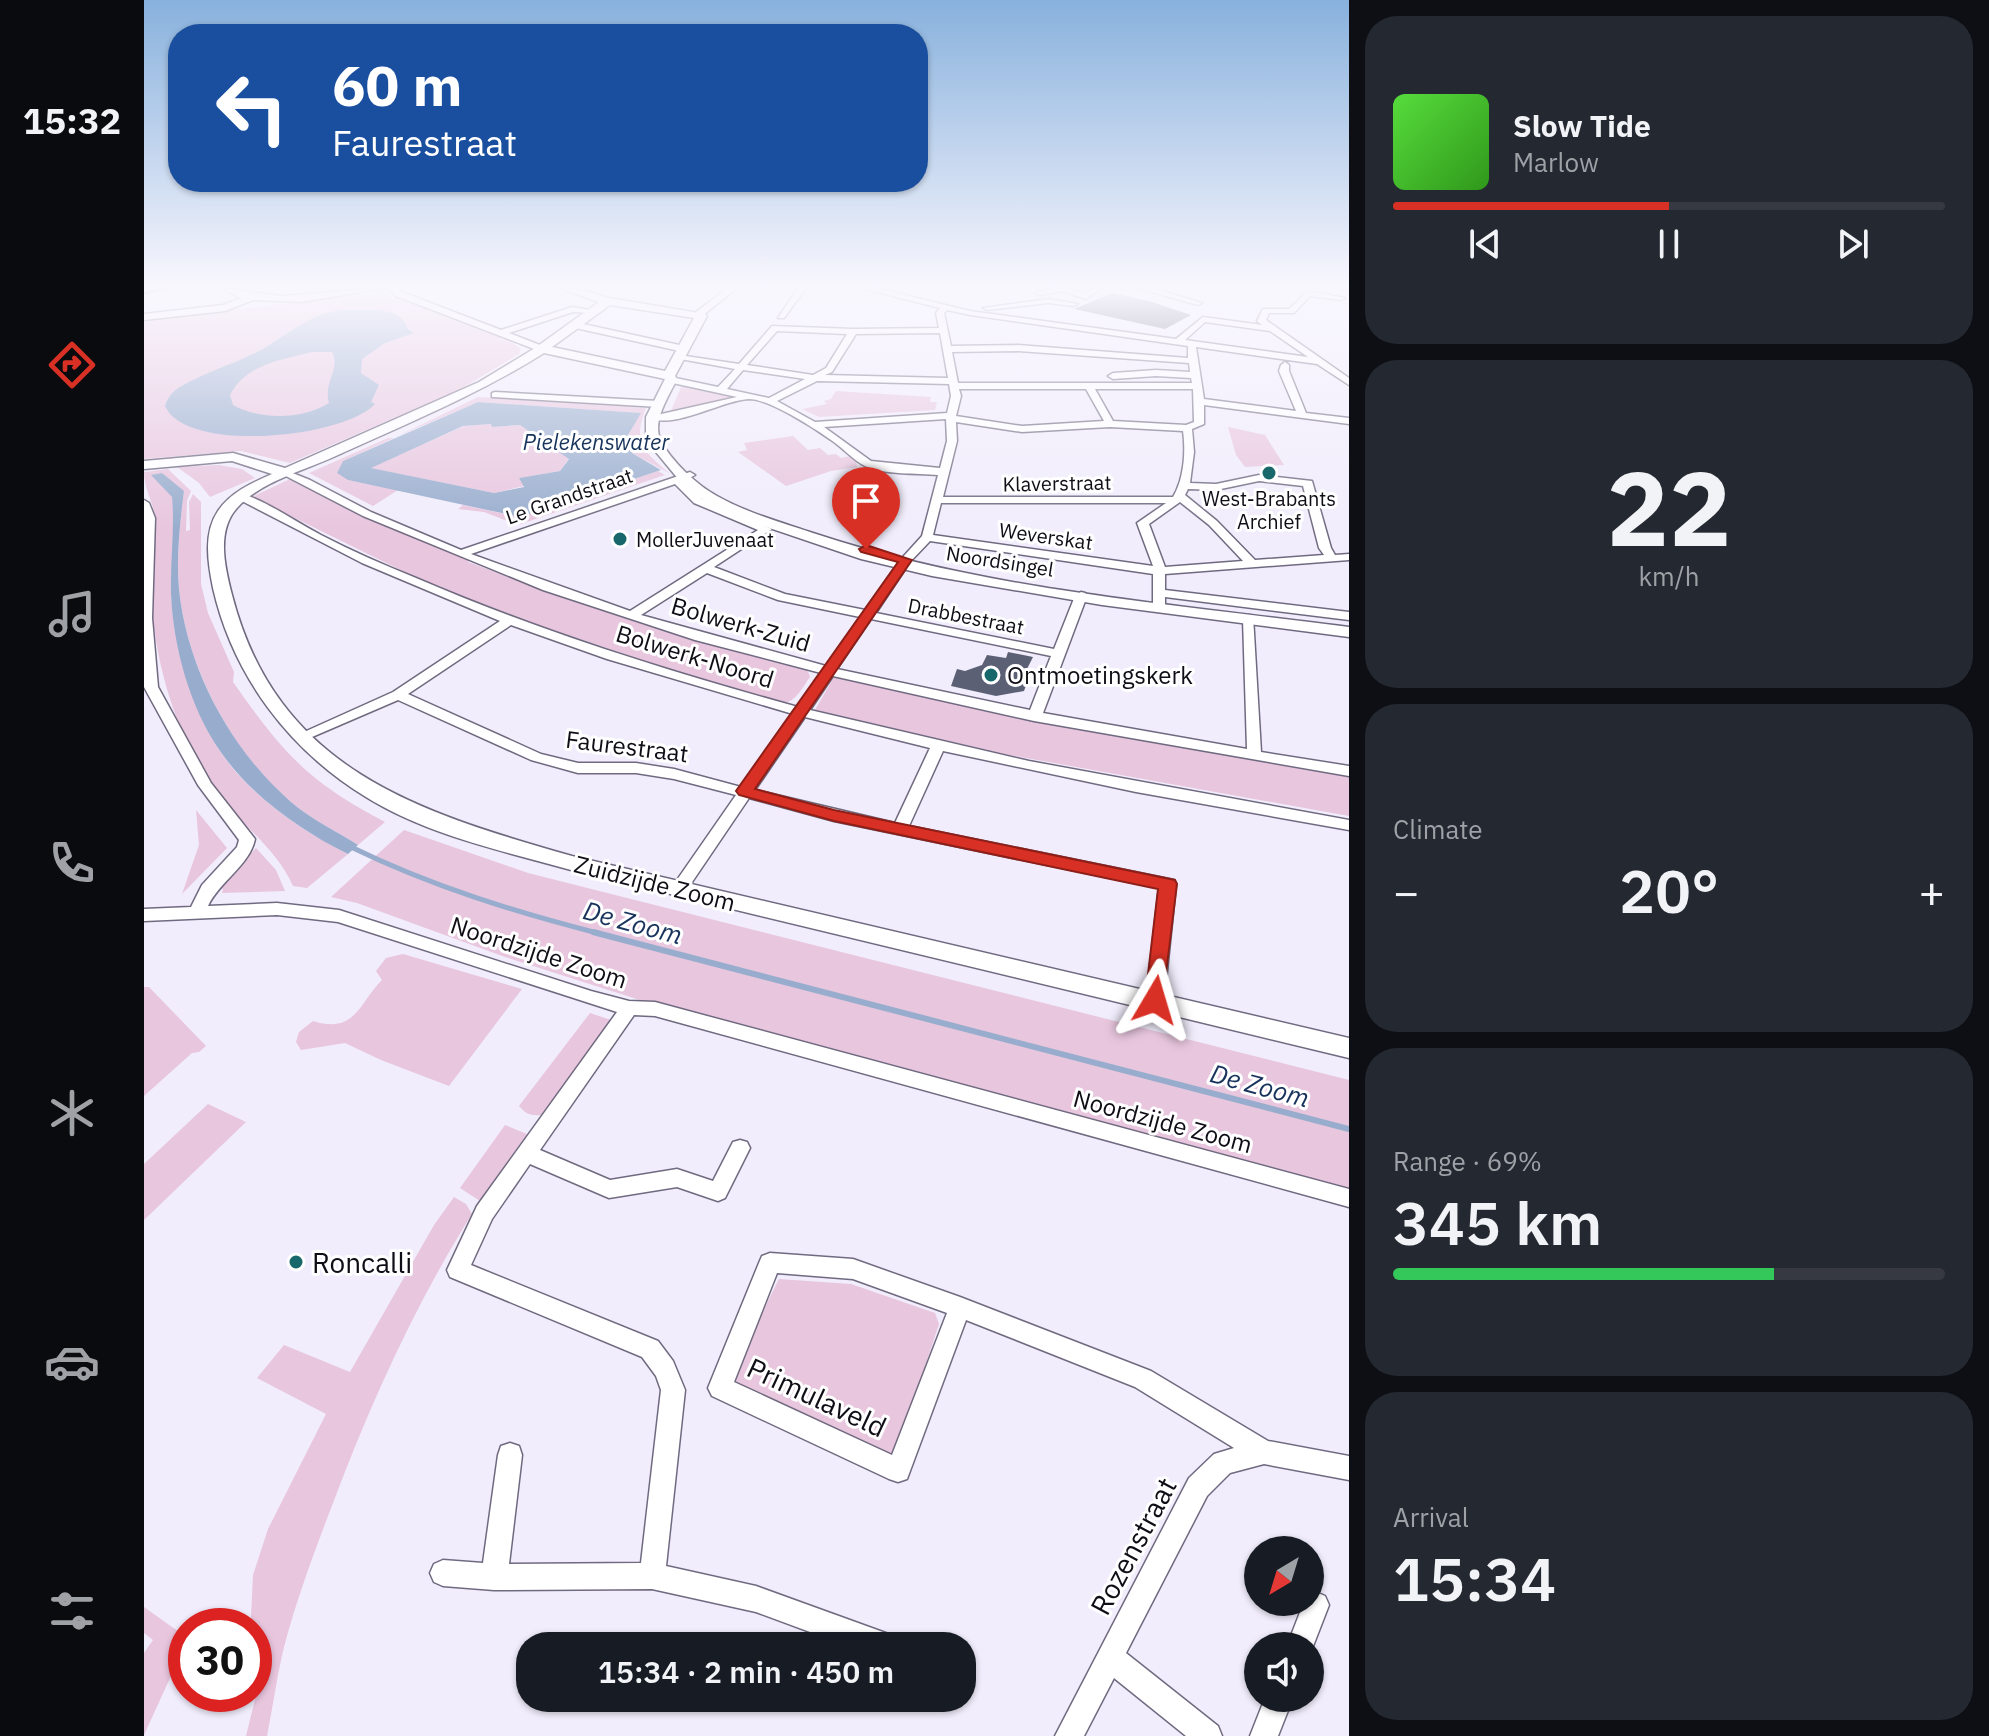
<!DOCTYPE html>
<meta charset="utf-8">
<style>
:root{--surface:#171b24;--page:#242831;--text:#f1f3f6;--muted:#9ea1a6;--line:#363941;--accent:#d93025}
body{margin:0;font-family:"IBM Plex Sans",sans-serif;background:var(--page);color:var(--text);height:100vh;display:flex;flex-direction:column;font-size:30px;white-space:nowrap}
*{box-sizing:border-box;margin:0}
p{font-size:26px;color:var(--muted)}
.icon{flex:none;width:44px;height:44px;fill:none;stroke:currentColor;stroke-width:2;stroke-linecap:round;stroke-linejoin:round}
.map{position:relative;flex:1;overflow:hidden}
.panel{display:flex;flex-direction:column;gap:16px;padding:16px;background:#0d0f14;width:640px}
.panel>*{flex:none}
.banner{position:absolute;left:24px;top:24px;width:760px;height:168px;border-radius:32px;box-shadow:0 2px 6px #0004;background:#1a4fa0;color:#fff;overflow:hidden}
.needle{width:52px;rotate:218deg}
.controls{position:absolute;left:1100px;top:1536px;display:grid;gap:16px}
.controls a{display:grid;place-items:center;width:80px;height:80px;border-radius:50%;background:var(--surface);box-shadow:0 2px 6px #0004;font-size:40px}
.speed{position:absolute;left:24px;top:1608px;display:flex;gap:16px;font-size:40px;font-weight:700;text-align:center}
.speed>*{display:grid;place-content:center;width:104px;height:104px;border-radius:50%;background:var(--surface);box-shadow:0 2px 6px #0004;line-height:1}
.speed .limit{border:12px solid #d22;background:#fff;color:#111}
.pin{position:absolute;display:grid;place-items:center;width:68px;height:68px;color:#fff;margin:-82px -34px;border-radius:50% 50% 50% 0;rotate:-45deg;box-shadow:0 0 8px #0007}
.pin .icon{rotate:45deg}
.me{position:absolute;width:88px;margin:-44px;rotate:7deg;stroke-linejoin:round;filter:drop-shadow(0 0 6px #0008)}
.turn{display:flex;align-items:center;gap:28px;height:168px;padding:0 32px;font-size:36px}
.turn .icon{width:104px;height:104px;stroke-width:2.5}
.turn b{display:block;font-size:56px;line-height:68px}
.big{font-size:60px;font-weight:600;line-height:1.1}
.panel .card{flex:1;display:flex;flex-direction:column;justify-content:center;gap:12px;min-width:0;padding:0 28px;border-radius:32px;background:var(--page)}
.panel .dial{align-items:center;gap:0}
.dial b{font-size:104px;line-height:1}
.song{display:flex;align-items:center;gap:24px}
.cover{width:96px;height:96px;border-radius:12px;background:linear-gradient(135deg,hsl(110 70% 55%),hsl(110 70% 35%))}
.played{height:8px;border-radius:4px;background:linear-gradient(90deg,var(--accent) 50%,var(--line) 50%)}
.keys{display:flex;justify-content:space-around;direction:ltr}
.heat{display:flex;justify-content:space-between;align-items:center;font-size:44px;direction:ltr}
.charge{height:12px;border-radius:6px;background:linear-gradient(90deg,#34c759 69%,var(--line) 0)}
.trip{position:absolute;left:372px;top:1632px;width:460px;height:80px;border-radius:32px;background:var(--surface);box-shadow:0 2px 6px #0004;font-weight:600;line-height:80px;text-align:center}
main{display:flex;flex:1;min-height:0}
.dock{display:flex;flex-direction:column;width:144px;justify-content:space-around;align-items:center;background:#090b0e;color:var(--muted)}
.dock .icon{width:56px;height:56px}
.dock .current{color:var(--accent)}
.dock b{font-size:36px;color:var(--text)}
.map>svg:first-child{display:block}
.green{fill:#e8c6de}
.water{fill:#98adcd;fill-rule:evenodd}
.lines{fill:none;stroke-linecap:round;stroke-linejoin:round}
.stream-far1{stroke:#98adcd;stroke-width:5}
.stream{stroke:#98adcd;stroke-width:6}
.building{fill:#5c6075}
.street-casing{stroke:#706a80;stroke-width:3}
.secondary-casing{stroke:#706a80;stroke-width:3}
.street{fill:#fff;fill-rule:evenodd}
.secondary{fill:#fff;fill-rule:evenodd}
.rail{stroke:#76737f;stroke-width:3}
.route{fill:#d93025;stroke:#8d1f18;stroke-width:2}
.poi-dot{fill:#18676b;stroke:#fff;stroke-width:3}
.labels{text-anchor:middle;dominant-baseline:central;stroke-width:6;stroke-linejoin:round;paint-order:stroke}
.far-street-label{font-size:20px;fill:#0f0d15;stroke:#fff}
.far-poi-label{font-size:20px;fill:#0f0d15;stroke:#fff}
.far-water-label{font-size:22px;font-style:italic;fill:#17335c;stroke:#fff}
.street-label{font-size:24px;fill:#0f0d15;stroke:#fff}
.poi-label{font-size:24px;fill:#0f0d15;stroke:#fff;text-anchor:start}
.water-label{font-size:26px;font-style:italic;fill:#17335c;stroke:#fff}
.near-poi-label{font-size:28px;fill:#0f0d15;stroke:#fff;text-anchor:start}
.near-street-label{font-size:28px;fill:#0f0d15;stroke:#fff}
</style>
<main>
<nav class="dock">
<b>15:32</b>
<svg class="icon current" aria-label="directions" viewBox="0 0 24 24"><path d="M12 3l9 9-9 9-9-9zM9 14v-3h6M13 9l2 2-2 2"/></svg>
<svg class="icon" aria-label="music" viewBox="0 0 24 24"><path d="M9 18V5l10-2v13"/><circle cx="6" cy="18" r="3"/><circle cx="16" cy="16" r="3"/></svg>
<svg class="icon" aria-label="phone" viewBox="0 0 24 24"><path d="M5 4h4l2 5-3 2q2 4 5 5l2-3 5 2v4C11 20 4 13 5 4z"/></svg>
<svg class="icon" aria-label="climate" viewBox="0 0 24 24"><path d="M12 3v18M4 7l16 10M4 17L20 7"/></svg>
<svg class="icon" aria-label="car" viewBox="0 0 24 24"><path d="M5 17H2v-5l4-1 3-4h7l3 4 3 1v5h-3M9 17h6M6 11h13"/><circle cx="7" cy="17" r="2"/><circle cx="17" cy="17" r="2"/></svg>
<svg class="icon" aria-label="filters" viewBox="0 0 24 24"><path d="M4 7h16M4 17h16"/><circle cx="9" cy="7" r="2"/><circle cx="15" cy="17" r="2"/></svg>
</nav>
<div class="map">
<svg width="1205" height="1736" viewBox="0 0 1205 1736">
<rect width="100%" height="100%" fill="#f1edfc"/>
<!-- green -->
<g class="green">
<polygon points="228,293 234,295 240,293 358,338 353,340 363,339 377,349 375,354 315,390 146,463 97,451 0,459 0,321"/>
<polygon points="538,385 596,397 526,413"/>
<polygon points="692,391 787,397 786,402 793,402 791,410 675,417 658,409 683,404 680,401 687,399"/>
<path d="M334,397L502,408C488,443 500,451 525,473L488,453L483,438L496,413L334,402L254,436Z"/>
<polygon points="347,424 349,427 376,425 425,458 416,471 376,478 380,486 350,493 225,468 320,426"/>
<polygon points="1084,427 1121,435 1140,465 1101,467 1092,455"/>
<polygon points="649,436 664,450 676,448 684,455 692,454 697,458 707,456 712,459 713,467 687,471 642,486 594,452 603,450 600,443"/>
<polygon points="244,438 250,438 199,461 204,480 254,490 229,506 165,473"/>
<polygon points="75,465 98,469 111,478 66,497 55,483 33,467"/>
<path d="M24,469L47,491L43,501L42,531L46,530L45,502L49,494L57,502V584L64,613L90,672L89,682C139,753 163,781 241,822L214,845C192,831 167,819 147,802C87,751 43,668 35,589C32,557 36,523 40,491L19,486C22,489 25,492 27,495C34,508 26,574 27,593C29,645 47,707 75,750C105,795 157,831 204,854L163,888L149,886C131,845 90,820 65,782C27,724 7,648 7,579C7,559 13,538 11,518C9,501 0,489 0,472Z"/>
<polygon points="514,471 521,475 374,525 340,512 314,509 319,505 376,517"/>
<path d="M148,478L220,516L325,560L324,562L504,626L596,653L663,669L666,677C656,691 649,708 630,702V700L607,696L511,667L512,665L386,622L383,623L281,582L108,497Z"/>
<polygon points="690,677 977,737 1205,776 1205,816 860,754 671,710"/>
<polygon points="52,810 83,848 38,894 55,845"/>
<polygon points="260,830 384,873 1205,1080 1205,1190 502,1002 361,957 213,903 187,897"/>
<polygon points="112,848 132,870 141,891 78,893 79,889 75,888"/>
<path d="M259,954L378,989L305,1086L237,1060L201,1043L157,1050L152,1042L155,1032L169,1021C212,1034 214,1004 238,980L232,971L242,958Z"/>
<polygon points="0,987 5,987 62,1046 55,1052 48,1053 0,1096"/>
<path d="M446,1013L470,1021L397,1115C387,1116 382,1114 375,1106Z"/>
<polygon points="64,1104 102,1122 0,1220 0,1164"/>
<polygon points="361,1125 383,1134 336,1201 316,1188"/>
<path d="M310,1197L322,1204L328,1214C271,1305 227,1402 189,1503C171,1550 153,1598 140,1647C133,1676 129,1706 123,1736H102L115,1683L107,1616L109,1575L124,1529L182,1414L113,1378L140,1345L206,1372L290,1225Z"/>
<polygon points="635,1279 707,1284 791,1313 795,1324 753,1452 745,1454 582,1384"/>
<polygon points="0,1607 42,1637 42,1643 0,1735 0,1653 9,1640 0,1633"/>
</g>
<!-- water -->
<g class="water">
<path d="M201,310C216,310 247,307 258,319C264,325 261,329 270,333L241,343L218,359L217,373L235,385L227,402L231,404C200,438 42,454 21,406C24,397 28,392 36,387C59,373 87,365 111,353C143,337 164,312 201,310ZM168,352H188C197,369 179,381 185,403C158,420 116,420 89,405L86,395C102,364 137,360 168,352Z"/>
<path d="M334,402L497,413L483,437L488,453L517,470L376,517L204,480L193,473L199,461ZM347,424L348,427L376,425L425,459L416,471L375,478L380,487L350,493L227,468L319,426Z"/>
<path d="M18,473L40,491C36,523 32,557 35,589C43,669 87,750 147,802C167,819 192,831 214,845L204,854C157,831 106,795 76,751C46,708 29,646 27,594C26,562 31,529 28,497L7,475Z"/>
</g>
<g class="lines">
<!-- stream-far1 -->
<path class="stream-far1" d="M207,847C287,886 371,912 457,934"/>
<!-- stream -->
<polyline class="stream" points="449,932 1205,1129"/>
</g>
<!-- building -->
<g class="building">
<polygon points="968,293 1005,301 1047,315 1021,329 930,309"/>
<polygon points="864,652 889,657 881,673 885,677 880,691 852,696 807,686 813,669 821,671 838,665 843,655 862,658"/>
</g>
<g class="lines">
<defs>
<g id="street">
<polygon points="244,288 253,288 258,292 357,330 428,307 453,311 449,313 429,312 365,333 401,347 402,349 398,352 252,296"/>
<polygon points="584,288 593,288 558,316 552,316 552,312"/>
<polygon points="654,288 662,288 640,318 634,318"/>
<path d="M717,288H732L826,311L1032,339L1059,317L1118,325L1113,321L1119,309H1145L1164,291L1201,298L1197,300L1166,296L1150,313H1125L1122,320L1205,378V385L1173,364L1052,347L1060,399L1152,411L1135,371L1137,365L1141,362L1145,365V371L1162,413L1205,418V424L1060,405V424L1048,429L1050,452L1046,483L1072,484L1115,475L1168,481L1187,548L1191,555L1205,554V560L1021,574V590L1205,612V620L1021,597V608L1015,612L1009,608V574L786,541L766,562L732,613L910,649L931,596L937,592L941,593L943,596L899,713L1103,749L1099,619L1105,615L1109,616L1117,752L1205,766V776L890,721L689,676L666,710L885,761L1205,820V830L992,792L799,751L765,826L1030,880L1032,884L1020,1000L1017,1005H1005L1002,1000L1015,888L690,821L605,798L540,894L534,896L526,890L592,795L530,779L492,773H434L387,760L254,700L161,740L156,741L149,737L249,692L356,621L218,563L92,498V494L96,493C125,502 150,521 177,535C208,551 240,565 272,578C395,631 524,671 654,707L677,673L551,640L399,590L219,516L136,473L141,470L166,480L227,512L317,550L546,472L551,475L540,481L558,499L628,529L570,567L641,594L721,610L758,558L778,536L794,475C771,473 742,475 721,466C709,460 698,447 687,440C670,428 625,399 605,399C578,400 528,431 504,417L593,397L524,382L522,380L527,377L574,387L591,369L531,358L535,355L595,364L628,326L709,329L795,328L792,313L796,308ZM803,310L826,315L1044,346V358L874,345L807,346L800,313ZM1061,322L1126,331L1164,357L1041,340ZM633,331L703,334L682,368L669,375L603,365ZM796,333L804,378L681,375L688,372L712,334ZM874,351L1045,363L1046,372L1012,370L969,373L964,376L969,379L1012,376L1047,378L1048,383H814L808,352ZM599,370L661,379L625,398L583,389ZM673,381L805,384L807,396L803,413L671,422L633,401ZM815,389H942L960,421L878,426L812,416L817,396ZM951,389H1049L1050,422L1042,425L969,421ZM802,419L803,441L796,468L727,461L680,427ZM812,422L878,432L966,427L1039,431C1042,452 1040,479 1029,497H799L813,441ZM1115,481L1159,486L1175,548L1180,555L1111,560L1073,521L1041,495L1044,489L1072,490ZM531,484L550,503L614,530L486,611L327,554ZM1036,502L1065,525L1099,561L1021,567L1005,524ZM797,503H1022L993,523L1009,566L789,535ZM563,573L634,600L716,617L682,666L497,615ZM727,619L907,656L886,710L693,669ZM367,625L463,659L649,714L597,787L530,769L492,763H434L397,754L264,694ZM661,717L786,748L751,823L611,790Z"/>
<polygon points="909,288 923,288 941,294 949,288 958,288 942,299 918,291 895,295 891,293"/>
<polygon points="994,288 1008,288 1058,303 1054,305"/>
<polygon points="904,299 934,304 930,306 904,303 843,310 839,308"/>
<polygon points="430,322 540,346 544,349 540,352 427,327 427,323"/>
<polygon points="351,392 515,401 520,404 515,407 348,397 348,393"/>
<path d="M0,500L5,503L11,518L8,618L14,687L67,783L111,839C106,865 75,882 64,906L133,903L195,910L447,991L485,1001L511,1002L1205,1189V1207L511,1016L490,1015L396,1150L466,1180L533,1169L569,1181L589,1142L596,1140L603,1142L606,1148L581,1198L574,1201L533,1187L465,1198L386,1164L348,1219L327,1265L514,1341L529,1361L541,1390L522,1566L612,1586L750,1636L753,1646H704L612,1612L508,1589L350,1590L299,1586L290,1582L286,1573L290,1564L299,1560L339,1563L354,1455L357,1446L366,1443L375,1446L378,1455L365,1564L497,1563L517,1390L512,1376L498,1357L306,1277L303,1270L333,1206L473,1012L194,922L133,915L0,921V909L47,907L58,885L93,847L95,840L54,785L0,687Z"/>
<path d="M626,1253L709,1259L816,1297L1007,1371L1124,1441L1205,1456V1480L1120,1464L1086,1473L1063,1496L982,1653L1074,1726L1078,1736H1042L970,1678L940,1736H911L1045,1478L1070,1454L1090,1448L991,1387L822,1320L763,1479L754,1482L745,1479L568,1396L564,1388L615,1263L618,1256ZM633,1273L709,1279L803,1313L748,1455L590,1382Z"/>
<polygon points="1172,1592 1181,1596 1185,1605 1166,1654 1166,1646 1143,1646 1160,1602 1166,1602 1166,1594"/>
<polygon points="1121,1698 1149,1698 1134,1736 1106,1736"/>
</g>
<g id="secondary">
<polygon points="76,288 138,296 241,288 157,302 109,300 81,311 0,320 0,314 79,305 97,298"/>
<path d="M415,288H432L465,298L561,314L563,316L531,376L533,379C525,396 507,422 517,441C528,462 553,485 573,496C603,513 637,522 669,533C841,590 1026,604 1205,627V637L958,605L788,576L717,559L596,518L562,502L540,486L502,440V417L521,379L400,353C335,394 264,423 194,455C162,470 117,481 93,508C72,531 81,568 88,595C133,770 274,812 428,856L1205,1038V1058L427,870C359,851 283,835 222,797C145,750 89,676 69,588C64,563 59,533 74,511C87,492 108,483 128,474L88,461L0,469V461L89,453L141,468L335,382L391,348L455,302ZM466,305L550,318L521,371L408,347Z"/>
</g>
</defs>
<!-- street casing -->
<use href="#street" class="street-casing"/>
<!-- secondary casing -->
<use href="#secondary" class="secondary-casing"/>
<!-- street -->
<use href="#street" class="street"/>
<!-- secondary -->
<use href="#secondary" class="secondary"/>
<!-- rail -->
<polyline class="rail" points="0,293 23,288"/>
</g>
<!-- sky -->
<linearGradient id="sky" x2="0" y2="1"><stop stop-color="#88b1dd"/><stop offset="0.54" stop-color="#f9f7fe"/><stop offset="1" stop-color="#f9f7fe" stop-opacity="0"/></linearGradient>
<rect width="1205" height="531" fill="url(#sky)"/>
<!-- route -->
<polygon class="route" points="722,545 768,560 611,789 690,810 1031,880 1033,884 1018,1006 1004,1006 1001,1000 1014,889 690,821 595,795 592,791 754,562 717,552 715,549"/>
<!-- markers -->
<g class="poi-dot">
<circle cx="1125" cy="473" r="8"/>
<circle cx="476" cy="539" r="8"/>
<circle cx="847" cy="675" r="8"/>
<circle cx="152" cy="1262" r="8"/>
</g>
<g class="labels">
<!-- far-street labels -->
<g class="far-street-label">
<text transform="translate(913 483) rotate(-1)">Klaverstraat</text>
<text transform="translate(425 496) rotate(-19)">Le Grandstraat</text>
<text transform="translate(902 536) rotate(8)">Weverskat</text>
<text transform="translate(856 561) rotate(9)">Noordsingel</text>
<text transform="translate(822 616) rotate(11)">Drabbestraat</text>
</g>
<!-- far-poi labels -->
<g class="far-poi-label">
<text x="1125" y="498">West-Brabants<tspan x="1125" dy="23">Archief</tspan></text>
<text x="492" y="539" text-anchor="start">MollerJuvenaat</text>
</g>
<!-- far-water labels -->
<g class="far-water-label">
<text x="452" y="441">Pielekenswater</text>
</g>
<!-- street labels -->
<g class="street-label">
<text transform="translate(597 624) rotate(16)">Bolwerk-Zuid</text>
<text transform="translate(551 656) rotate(17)">Bolwerk-Noord</text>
<text transform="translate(483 746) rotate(7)">Faurestraat</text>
<text transform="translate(511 883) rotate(14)">Zuidzijde Zoom</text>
<text transform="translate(395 952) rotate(18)">Noordzijde Zoom</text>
<text transform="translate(1019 1121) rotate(15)">Noordzijde Zoom</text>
</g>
<!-- poi labels -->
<g class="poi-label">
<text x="863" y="675">Ontmoetingskerk</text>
</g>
<!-- water labels -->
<g class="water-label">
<text transform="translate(489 922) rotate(15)">De Zoom</text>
<text transform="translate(1116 1085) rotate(15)">De Zoom</text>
</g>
<!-- near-poi labels -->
<g class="near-poi-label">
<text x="168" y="1262">Roncalli</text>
</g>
<!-- near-street labels -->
<g class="near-street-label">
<text transform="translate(673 1397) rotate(25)">Primulaveld</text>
<text transform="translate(989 1546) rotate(-62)">Rozenstraat</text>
</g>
</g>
</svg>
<div class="controls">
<a><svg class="needle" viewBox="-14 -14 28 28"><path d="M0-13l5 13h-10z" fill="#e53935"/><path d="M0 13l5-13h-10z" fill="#9ea1a6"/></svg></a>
<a><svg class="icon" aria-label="sound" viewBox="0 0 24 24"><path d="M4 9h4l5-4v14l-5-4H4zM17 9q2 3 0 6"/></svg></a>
</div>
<div class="speed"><div class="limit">30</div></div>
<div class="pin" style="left:722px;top:549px;background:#d93025"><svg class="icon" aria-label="arrive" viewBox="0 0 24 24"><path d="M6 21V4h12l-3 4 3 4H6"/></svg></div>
<svg class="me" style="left:1011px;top:1000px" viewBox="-20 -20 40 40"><path d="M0-17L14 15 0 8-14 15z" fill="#d93025" stroke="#fff" stroke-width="4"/></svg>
<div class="trip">15:34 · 2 min · 450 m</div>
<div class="banner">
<div class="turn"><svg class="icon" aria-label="left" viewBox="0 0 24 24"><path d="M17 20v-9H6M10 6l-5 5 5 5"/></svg><div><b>60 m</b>Faurestraat</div></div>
</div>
</div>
<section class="panel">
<div class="card">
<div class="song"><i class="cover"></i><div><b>Slow Tide</b><p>Marlow</p></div></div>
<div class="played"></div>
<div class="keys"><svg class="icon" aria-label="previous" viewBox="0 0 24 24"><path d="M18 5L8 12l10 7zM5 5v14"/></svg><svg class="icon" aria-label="pause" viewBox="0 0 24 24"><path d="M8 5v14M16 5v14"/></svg><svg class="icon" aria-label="next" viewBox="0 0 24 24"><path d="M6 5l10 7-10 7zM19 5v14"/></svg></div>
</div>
<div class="card dial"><b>22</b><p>km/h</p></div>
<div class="card"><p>Climate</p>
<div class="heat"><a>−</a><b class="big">20°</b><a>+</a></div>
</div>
<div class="card"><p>Range · 69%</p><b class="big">345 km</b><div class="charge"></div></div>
<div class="card"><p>Arrival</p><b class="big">15:34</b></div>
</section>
</main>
